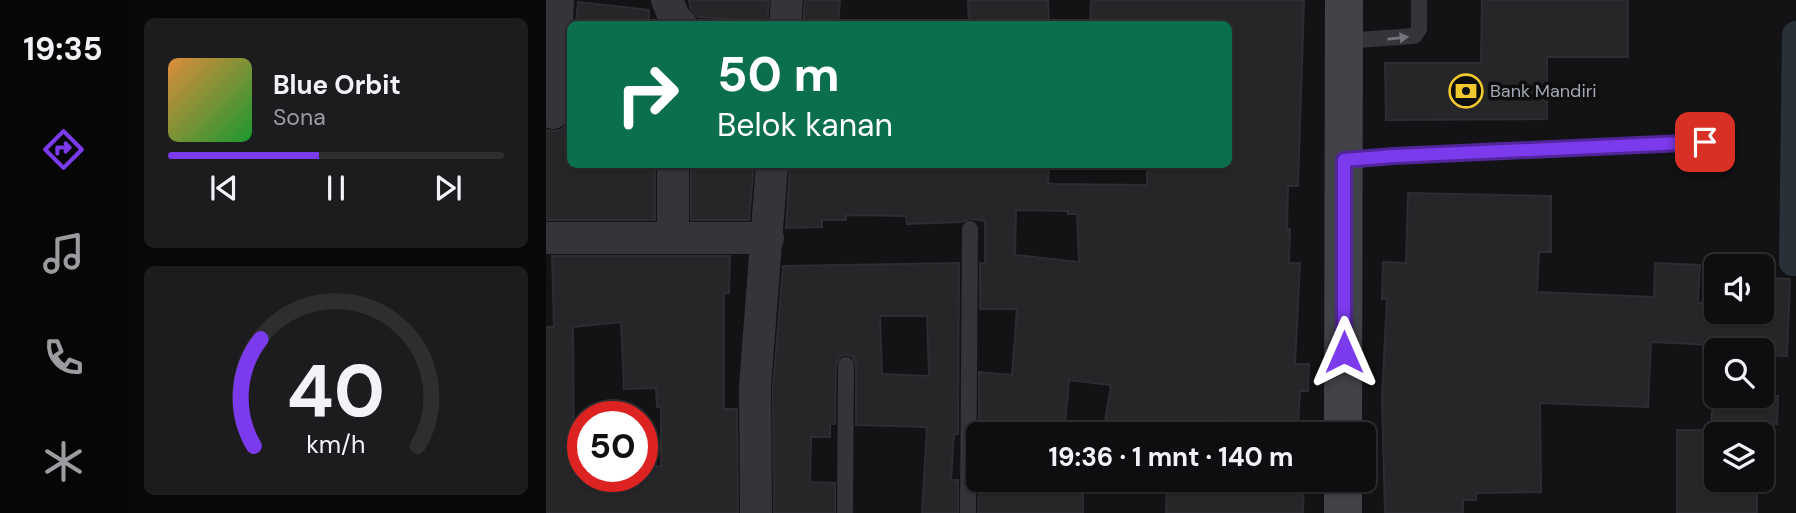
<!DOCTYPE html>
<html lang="id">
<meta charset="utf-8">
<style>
:root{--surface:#0e0e10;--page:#1c1c1e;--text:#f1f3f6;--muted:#9b9c9f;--line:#2e2e30;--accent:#7c3aed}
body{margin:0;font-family:"DM Sans",sans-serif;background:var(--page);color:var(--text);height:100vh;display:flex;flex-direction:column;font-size:26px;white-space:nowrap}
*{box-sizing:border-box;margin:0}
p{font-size:23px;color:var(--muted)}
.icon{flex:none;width:38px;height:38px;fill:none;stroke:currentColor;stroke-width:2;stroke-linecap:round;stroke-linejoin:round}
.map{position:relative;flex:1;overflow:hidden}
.panel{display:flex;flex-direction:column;gap:18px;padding:18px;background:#080809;width:420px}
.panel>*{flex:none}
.hud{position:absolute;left:21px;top:21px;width:665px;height:147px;border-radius:10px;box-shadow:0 2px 5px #0004,0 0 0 2px var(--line);background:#0b6e4f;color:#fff;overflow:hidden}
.buttons{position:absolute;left:1158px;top:254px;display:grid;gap:14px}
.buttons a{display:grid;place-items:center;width:70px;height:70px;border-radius:10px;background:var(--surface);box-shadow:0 2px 5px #0004,0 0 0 2px var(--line);font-size:35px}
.speed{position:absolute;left:21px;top:401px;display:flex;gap:14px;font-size:35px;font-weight:700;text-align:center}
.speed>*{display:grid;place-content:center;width:91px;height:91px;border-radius:50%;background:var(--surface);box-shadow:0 2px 5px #0004,0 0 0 2px var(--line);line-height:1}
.speed .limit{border:10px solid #d22;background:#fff;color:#111}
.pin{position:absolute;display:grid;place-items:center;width:60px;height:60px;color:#fff;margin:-30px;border-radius:14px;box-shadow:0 4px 10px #0006}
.me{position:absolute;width:77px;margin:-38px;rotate:0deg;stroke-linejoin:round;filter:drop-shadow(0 0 5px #0008)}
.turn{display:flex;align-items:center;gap:24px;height:147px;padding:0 35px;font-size:32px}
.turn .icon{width:91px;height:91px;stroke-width:2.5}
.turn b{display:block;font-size:49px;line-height:60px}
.panel .widget{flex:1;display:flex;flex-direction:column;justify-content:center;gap:10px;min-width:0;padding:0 24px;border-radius:10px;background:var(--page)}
.panel .dial{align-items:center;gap:0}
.dial svg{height:182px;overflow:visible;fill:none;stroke:var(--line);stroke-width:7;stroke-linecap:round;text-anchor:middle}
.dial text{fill:var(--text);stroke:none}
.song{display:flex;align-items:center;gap:21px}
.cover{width:84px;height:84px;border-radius:10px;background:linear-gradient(135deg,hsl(30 70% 55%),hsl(130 70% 35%))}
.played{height:7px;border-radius:4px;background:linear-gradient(90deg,var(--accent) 45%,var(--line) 45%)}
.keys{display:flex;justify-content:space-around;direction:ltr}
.trip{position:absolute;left:420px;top:422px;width:410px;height:70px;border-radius:10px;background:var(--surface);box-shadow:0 2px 5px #0004,0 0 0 2px var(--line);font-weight:700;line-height:70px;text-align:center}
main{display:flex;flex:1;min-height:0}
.dock{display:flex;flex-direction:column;width:126px;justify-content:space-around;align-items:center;background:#060606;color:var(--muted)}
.dock .icon{width:49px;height:49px}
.dock .selected{color:var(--accent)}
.dock b{font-size:32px;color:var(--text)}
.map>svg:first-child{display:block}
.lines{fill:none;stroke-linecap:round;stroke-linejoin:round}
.canal{stroke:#293038;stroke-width:28}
.building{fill:#262629;stroke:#2d2d31;stroke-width:2;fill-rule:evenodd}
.lane{stroke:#343439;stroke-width:16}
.street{stroke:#343439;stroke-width:32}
.secondary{stroke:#424349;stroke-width:38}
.oneway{fill:#72737d}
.route-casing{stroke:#51269a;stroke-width:18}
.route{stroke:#7c3aed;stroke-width:12}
.labels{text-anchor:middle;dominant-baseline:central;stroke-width:7;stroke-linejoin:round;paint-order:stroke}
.poi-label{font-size:18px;fill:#a4a7b5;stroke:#0e0e0f;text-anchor:start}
</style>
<main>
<nav class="dock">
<b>19:35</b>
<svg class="icon selected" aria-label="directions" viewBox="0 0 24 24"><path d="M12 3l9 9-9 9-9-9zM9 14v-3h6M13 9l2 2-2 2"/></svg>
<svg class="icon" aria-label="music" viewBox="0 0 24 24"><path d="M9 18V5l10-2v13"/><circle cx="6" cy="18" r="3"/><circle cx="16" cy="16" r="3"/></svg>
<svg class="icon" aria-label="phone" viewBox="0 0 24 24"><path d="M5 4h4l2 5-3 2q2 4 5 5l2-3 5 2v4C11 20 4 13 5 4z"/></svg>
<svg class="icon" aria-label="climate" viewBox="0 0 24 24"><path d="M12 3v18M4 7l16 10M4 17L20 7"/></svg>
</nav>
<section class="panel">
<div class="widget">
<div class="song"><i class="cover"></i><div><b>Blue Orbit</b><p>Sona</p></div></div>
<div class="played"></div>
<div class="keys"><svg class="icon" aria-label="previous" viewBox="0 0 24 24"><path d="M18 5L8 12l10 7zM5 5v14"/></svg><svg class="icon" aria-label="pause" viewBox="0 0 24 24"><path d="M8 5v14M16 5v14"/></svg><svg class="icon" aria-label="next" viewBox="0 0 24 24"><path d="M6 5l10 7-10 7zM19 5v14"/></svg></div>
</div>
<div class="widget dial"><svg viewBox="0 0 100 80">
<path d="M14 69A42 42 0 1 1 86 69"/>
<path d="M14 69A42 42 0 0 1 17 22" stroke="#7c3aed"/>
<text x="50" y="56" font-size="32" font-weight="700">40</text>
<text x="50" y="72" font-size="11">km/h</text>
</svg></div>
</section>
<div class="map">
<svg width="1250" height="513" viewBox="0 0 1250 513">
<rect width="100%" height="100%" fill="#131315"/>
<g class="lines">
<!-- canal -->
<polyline class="canal" points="1250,35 1247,262 1250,262"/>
</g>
<!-- building -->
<g class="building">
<polygon points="143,0 223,0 221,24 197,24 197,20 152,17 144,7"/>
<polygon points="259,0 294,0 292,24 257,24"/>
<polygon points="422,0 502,0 503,24 423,24"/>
<path d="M545,0H758L752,186H742L741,229H744L743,263H754L749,364H763L762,391H754L752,424L680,420V434H557L565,385L523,380L518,434H433V372L466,375L471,309H434V263H439V221L423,219L416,222L361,224L360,216L300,215V220H276V227L240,228L244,164H503L502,183L507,184L601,185V164H682V24L544,23ZM470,210L522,211V214H531L533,262L469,255Z"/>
<polygon points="936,0 1082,0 1082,57 1001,57 1001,119 840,120 839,63 935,63"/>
<polygon points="32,2 103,10 103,24 30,24"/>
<polygon points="24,117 24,164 109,164 109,220 0,220 0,130 7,131 15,130 22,123"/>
<polygon points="145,164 208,164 203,220 145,220"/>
<polygon points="862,193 1005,196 1005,252 993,252 991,292 1108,297 1109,263 1154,265 1152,303 1157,303 1157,313 1216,315 1216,278 1244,279 1241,356 1216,355 1216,350 1169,350 1170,345 1105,342 1102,407 994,403 995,492 930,493 930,500 917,500 917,513 839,513 836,397 841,299 836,299 837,262 860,263"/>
<path d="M6,256H184L183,293H178V409H191L192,513H0V327H8ZM75,322L78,389L110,388L111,407H115V466L99,467V476H28L27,327Z"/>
<path d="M413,263L412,434H408L405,480H412V513H376L381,427L310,425V364L306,356L299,355L294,356L290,364L289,424H284V437H265L264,482L289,483V513H228L227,388L237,266ZM334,316H381L383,376L336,374Z"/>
<polygon points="1167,396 1232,396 1231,424 1211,423 1211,434 1171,434 1171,480 1211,480 1211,513 1131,513 1131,430 1165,430"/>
<polygon points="433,480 537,480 537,513 432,513"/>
<polygon points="621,480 758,480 757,513 620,513"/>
</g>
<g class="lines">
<!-- lane -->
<g class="lane">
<polyline points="798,41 868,36 873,29 873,0"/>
<polyline points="798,161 848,156 1159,142"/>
<polyline points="299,513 300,365"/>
<polyline points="422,513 424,229"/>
</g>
<!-- street -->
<g class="street">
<polyline points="121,0 128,17 135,24"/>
<polyline points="239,24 241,0"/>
<polyline points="7,113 12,0"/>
<polyline points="127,164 127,238"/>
<polyline points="0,238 222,238"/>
<polyline points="210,513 209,387 226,164"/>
</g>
<!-- secondary -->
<g class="secondary">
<polyline points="797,434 798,0"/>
<polyline points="797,513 797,480"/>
</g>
</g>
<!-- one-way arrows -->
<defs><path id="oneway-solid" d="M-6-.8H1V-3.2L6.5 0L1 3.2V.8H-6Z" transform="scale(1.75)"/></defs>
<use class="oneway" href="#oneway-solid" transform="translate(852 38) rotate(-6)"/>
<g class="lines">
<defs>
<polyline id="route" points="798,352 798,160 848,156 1159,142"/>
</defs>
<!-- route casing -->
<use href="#route" class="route-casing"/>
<!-- route -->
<use href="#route" class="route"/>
</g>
<!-- icons -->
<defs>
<symbol id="bank-ring" viewBox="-11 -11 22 22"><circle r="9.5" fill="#0e0e0f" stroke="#f1c92f" stroke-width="1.5"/><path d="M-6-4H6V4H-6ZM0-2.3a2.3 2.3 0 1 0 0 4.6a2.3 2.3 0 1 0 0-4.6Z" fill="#f1c92f"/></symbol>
</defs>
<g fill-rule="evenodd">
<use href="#bank-ring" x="901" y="72" width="38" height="38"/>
</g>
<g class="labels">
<!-- poi labels -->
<g class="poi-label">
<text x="944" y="91">Bank Mandiri</text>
</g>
</g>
</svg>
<div class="buttons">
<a><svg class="icon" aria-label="sound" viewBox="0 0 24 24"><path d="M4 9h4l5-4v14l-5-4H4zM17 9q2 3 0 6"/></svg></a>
<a><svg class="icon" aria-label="search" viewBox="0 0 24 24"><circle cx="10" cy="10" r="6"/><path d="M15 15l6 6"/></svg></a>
<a><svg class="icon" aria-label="layers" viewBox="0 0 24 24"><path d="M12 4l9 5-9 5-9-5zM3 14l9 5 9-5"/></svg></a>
</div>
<div class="speed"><div class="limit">50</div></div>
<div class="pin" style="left:1159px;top:142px;background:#d93025"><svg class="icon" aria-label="arrive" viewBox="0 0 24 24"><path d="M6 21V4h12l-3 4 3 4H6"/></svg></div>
<svg class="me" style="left:798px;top:352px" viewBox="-20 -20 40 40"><path d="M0-17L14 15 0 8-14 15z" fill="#7c3aed" stroke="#fff" stroke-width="4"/></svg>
<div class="trip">19:36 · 1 mnt · 140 m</div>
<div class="hud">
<div class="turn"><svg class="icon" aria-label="right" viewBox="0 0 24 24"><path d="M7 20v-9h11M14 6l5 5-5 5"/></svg><div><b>50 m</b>Belok kanan</div></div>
</div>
</div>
</main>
